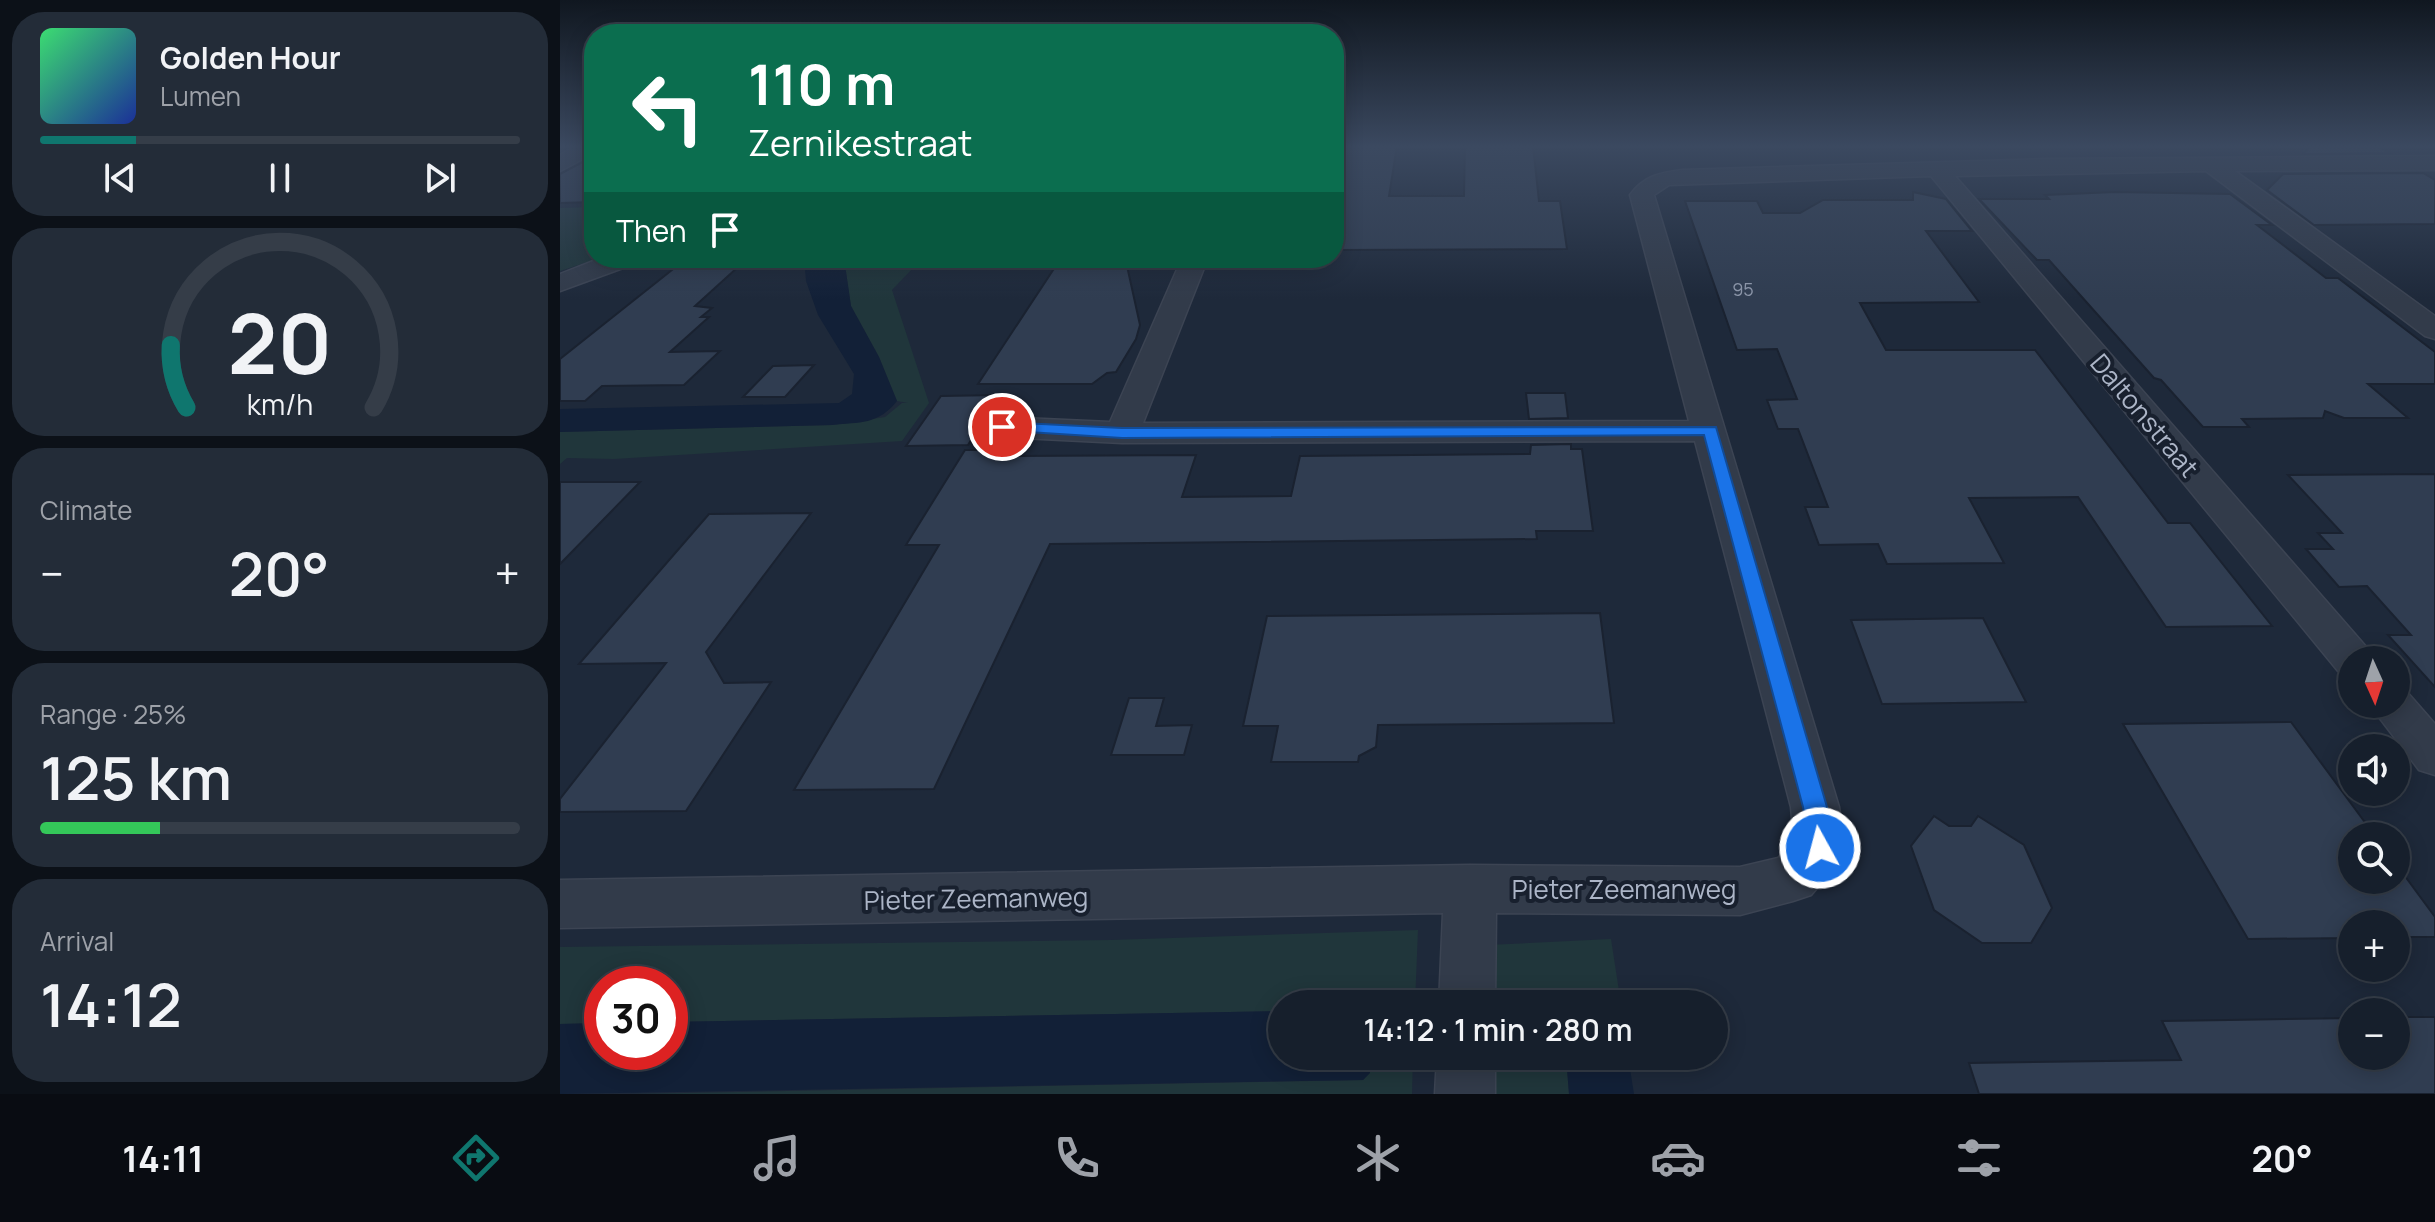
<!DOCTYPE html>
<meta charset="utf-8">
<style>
:root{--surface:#161f2c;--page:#232c38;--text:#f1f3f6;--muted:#9ea2a9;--line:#353d48;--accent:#0f766e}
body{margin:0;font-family:Manrope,sans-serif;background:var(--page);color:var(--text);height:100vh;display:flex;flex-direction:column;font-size:30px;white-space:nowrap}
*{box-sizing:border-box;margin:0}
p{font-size:26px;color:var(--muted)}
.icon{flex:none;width:44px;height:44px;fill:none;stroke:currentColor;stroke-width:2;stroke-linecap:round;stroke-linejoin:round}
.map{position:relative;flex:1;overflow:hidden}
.details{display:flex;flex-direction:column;gap:12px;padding:12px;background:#0c1118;width:560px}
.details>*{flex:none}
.banner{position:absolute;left:24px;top:24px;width:760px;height:244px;border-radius:32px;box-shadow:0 4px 20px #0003,0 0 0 2px var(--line);background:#0b6e4f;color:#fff;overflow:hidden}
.needle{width:52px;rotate:177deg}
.controls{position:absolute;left:1778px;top:646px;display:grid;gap:16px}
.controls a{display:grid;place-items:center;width:72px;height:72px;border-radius:50%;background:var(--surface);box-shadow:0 4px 20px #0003,0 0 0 2px var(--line);font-size:40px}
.speed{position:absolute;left:24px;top:966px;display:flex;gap:16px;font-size:40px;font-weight:700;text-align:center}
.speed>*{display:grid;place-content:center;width:104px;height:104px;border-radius:50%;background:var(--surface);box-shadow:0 4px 20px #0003,0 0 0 2px var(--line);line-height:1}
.speed .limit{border:12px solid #d22;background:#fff;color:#111}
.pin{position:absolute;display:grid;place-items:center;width:68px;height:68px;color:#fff;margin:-34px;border:4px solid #fff;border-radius:50%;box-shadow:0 2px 8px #0007}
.me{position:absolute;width:88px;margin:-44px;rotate:353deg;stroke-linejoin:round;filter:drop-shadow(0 0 6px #0008)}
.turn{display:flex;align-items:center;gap:28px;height:168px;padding:0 32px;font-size:36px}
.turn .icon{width:104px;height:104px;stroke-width:2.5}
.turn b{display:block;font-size:56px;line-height:68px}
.then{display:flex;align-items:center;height:76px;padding:0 32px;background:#0003;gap:16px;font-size:30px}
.big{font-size:60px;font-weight:600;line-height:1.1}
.details .card{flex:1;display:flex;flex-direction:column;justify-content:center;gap:12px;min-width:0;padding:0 28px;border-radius:32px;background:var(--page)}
.details .dial{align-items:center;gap:0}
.dial svg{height:208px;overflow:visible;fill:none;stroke:var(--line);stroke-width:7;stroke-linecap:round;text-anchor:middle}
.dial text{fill:var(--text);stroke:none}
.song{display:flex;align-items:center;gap:24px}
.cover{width:96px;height:96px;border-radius:12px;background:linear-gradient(135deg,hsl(140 70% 55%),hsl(230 70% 35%))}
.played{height:8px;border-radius:4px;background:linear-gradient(90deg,var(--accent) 20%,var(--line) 20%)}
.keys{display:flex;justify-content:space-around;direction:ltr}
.heat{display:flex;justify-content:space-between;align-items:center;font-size:44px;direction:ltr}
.charge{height:12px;border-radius:6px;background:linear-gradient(90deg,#34c759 25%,var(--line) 0)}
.trip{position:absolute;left:708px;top:990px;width:460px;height:80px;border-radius:40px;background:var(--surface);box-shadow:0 4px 20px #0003,0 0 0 2px var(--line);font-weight:600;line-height:80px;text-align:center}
.dock{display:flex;height:128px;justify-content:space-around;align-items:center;background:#090c12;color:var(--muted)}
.dock .icon{width:56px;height:56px}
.dock .on{color:var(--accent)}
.dock b{font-size:36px;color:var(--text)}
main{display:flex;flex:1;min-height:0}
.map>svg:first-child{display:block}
.green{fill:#20363b}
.water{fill:#122037}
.building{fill:#303d51;stroke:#1a2230;stroke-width:2}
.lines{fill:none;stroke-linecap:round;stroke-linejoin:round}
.minor-casing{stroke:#3c4453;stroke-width:3}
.minor{fill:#323b4a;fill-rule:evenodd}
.route{fill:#1a73e8;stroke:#114b97;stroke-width:2}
.labels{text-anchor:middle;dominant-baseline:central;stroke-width:8;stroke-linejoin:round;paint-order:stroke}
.far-number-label{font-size:18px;fill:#8b95a8}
.street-label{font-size:26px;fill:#acb5c7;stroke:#18202e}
</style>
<main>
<section class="details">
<div class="card">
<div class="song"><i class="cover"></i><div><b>Golden Hour</b><p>Lumen</p></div></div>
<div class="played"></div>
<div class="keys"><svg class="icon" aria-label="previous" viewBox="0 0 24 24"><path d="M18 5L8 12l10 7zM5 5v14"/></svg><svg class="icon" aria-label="pause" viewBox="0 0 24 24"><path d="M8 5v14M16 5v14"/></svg><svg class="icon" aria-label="next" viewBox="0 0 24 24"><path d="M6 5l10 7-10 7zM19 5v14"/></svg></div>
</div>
<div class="card dial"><svg viewBox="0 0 100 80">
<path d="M14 69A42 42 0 1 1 86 69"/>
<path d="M14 69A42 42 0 0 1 8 45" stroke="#0f766e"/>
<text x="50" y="56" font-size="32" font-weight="700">20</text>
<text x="50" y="72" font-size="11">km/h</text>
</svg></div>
<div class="card"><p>Climate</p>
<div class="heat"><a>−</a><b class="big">20°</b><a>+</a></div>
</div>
<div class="card"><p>Range · 25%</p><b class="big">125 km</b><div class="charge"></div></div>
<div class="card"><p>Arrival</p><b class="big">14:12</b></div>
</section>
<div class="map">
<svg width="1875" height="1094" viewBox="0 0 1875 1094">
<rect width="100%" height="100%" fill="#1e293a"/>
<!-- green -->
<g class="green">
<polygon points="34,207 34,258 40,258 0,271 0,208"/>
<polygon points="284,258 336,258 354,267 332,290 369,403 342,441 54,459 7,458 0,464 0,432 272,425 325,417 342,403 348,403 337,401 319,357 291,306"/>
<polygon points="858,930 855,1004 722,1004 722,1011 110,1022 110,984 42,984 42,1023 0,1024 0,947 551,940"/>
<polygon points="1051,939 1061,1004 930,1004 928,945"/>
<polygon points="808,1056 853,1056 852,1094 69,1094 803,1080 810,1072"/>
<polygon points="932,1056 1006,1056 1009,1094 933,1094"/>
</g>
<!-- water -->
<g class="water">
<path d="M244,258H284L291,306L319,357L337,401C318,425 300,422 272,425L0,432V409L279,403L292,394L294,374L258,315L246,281Z"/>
<polygon points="722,1011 722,1056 808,1056 810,1073 803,1080 0,1094 0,1024 42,1023 42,1052 110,1052 110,1022"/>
<polygon points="1006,1056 1068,1056 1074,1094 1009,1094"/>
</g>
<!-- building -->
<g class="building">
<polygon points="774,146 837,146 829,196 904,196 905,146 973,146 979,201 1000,201 1007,249 774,250"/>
<polygon points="1751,146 1817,146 1830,153 1743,154"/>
<polygon points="34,156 34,202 0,203 0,174"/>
<polygon points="1863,173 1875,180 1875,224 1754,225 1707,190 1723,174"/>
<polygon points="1353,192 1386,199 1412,231 1366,231 1419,302 1300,303 1326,350 1475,350 1608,523 1630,523 1712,626 1606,627 1518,497 1409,498 1444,563 1327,564 1318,544 1259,545 1245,507 1268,507 1238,429 1218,429 1207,400 1237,399 1217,349 1177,350 1125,201 1197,201 1203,213 1240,213 1263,200 1353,200"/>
<polygon points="1555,192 1670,194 1712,225 1697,225 1766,278 1778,278 1875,352 1875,384 1808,384 1848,418 1784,418 1765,411 1763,418 1682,419 1689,427 1643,427 1601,380 1594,378 1489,260 1477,260 1419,199 1489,199 1485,195"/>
<polygon points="127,258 188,258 135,306 152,308 141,317 149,317 110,352 160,351 124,385 42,386 25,401 0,401 0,359"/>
<polygon points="501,258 571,258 567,266 580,325 576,339 556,372 547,373 532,384 418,384"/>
<polygon points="254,365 225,397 183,397 213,366"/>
<polygon points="966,393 1005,393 1008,418 969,419"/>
<polygon points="439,395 408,445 346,446 381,396"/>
<polygon points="1011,444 1011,449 1022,449 1033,531 976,531 977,539 490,544 374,789 234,790 379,545 346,545 405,450 452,450 449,456 636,455 622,497 731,496 740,456 970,454 971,445"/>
<polygon points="1875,474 1875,687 1828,635 1851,635 1807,586 1779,587 1746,549 1773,549 1758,533 1782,533 1728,475"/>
<polygon points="0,482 80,482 0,564"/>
<polygon points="251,513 146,652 164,683 211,682 126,811 0,812 0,799 106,663 19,664 149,514"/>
<polygon points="1040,613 1054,723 818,725 816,747 799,756 798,762 711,762 718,726 683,726 707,616"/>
<polygon points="1423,618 1466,702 1322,704 1291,620"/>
<polygon points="569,698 604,698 596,726 632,725 624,755 551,755"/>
<polygon points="1731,722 1815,836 1792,836 1792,880 1836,880 1836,864 1875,917 1875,937 1836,937 1836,924 1792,924 1792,938 1688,939 1563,724"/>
<polygon points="1374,816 1389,826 1411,826 1418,816 1464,845 1492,908 1471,943 1422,943 1374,910 1351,846"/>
<polygon points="1848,1017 1875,1017 1875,1094 1419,1094 1409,1063 1621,1060 1602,1021 1669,1020 1792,1018 1792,1056 1836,1056 1836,1018"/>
</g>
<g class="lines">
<defs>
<g id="minor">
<polygon points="16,146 34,146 34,153 0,171 0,155"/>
<path d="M1875,156V170L1675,171L1875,316V339L1865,336L1646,171L1395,176L1808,649L1814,660H1792V676L1778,671L1371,176L1109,185L1094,195L1279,807L1285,848L1278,864L1251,895L1233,901L1180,915L936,913L935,1004H879L883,913L0,928V880L910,865L1180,867L1218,858L1234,841L1231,807L1135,441L562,443L442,437L430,434L425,427L430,420L442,417L550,422L622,258H648L583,423L1129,421L1070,195C1084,176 1099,173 1122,170L1487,159Z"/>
<polygon points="41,258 78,258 74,264 0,291 0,274"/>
<polygon points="1836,688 1847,692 1875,724 1875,775 1859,770 1809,704 1836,704"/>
<polygon points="877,1056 935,1056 935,1094 875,1094"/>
</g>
</defs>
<!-- minor casing -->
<use href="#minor" class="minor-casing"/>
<!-- minor -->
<use href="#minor" class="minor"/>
</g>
<!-- sky -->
<linearGradient id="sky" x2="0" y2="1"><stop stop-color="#101720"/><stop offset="0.49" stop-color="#3b4960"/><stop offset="1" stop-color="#3b4960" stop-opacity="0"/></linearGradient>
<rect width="1875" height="299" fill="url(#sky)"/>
<!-- route -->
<polygon class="route" points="442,422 562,428 1156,427 1267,807 1272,848 1269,855 1260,858 1251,855 1243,807 1144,435 562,438 437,430 434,427"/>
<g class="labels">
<!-- far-number labels -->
<g class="far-number-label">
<text x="1183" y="289">95</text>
</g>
<!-- street labels -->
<g class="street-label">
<text transform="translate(1585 415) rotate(50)">Daltonstraat</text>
<text x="1064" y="889">Pieter Zeemanweg</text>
<text transform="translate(416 898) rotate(-1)">Pieter Zeemanweg</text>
</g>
</g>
</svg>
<div class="controls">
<a><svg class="needle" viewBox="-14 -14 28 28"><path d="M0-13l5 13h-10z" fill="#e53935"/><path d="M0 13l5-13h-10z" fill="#9ea2a9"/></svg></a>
<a><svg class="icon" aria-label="sound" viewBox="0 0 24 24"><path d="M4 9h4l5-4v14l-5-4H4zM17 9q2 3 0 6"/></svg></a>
<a><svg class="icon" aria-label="search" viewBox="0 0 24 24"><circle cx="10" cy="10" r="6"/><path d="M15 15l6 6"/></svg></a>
<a>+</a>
<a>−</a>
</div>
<div class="speed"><div class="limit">30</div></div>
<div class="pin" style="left:442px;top:427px;background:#d93025"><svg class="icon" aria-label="arrive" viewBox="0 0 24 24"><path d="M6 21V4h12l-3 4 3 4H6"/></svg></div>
<svg class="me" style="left:1260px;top:848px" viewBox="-20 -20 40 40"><circle r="17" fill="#1a73e8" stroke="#fff" stroke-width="3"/><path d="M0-11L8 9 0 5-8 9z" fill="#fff"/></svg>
<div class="trip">14:12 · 1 min · 280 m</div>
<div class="banner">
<div class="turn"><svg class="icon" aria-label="left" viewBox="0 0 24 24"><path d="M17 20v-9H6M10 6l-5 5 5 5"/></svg><div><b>110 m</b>Zernikestraat</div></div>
<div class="then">Then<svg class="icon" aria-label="arrive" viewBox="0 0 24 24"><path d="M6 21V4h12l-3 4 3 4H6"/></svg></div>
</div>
</div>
</main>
<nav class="dock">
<b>14:11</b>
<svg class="icon on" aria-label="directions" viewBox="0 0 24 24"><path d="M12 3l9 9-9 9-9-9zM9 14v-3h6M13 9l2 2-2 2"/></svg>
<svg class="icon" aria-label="music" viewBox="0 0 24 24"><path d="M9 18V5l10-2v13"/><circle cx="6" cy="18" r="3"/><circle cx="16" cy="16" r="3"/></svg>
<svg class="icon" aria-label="phone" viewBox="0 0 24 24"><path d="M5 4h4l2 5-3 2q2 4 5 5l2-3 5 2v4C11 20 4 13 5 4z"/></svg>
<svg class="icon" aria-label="climate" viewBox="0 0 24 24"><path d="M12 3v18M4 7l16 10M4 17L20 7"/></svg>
<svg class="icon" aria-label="car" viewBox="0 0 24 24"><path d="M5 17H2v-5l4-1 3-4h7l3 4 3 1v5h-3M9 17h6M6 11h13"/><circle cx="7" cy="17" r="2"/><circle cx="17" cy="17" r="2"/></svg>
<svg class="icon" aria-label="filters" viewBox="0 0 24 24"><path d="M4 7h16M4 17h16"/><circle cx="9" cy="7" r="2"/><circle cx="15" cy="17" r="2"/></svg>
<b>20°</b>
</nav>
